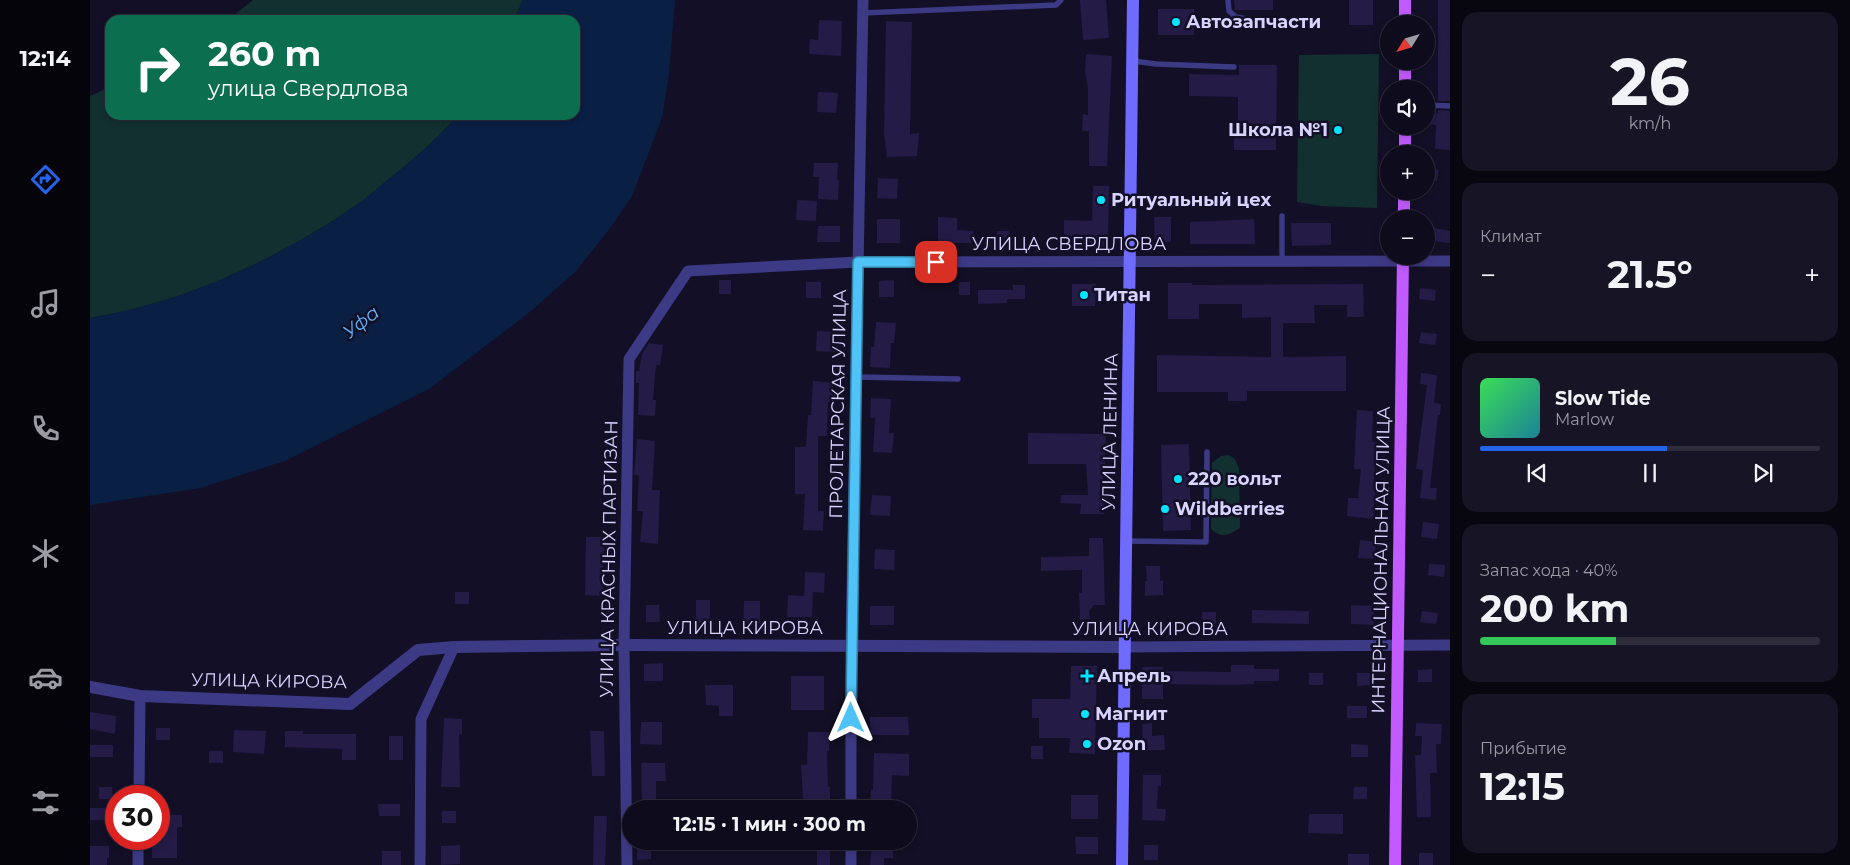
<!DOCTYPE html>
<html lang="ru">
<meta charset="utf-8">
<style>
:root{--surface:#0e0b1c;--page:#171425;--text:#f1f3f6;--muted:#9b9ba3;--line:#2e2b3b;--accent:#2563eb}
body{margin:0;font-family:Montserrat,sans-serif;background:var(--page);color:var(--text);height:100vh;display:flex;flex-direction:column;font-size:19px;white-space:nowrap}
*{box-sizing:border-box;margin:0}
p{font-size:16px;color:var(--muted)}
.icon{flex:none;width:28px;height:28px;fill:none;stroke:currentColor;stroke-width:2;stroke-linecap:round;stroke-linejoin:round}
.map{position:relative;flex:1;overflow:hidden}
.side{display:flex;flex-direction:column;gap:12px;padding:12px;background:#08060f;width:400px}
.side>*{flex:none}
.guide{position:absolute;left:15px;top:15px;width:475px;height:105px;border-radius:15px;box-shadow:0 2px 8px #0003,0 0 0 1px var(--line);background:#0b6e4f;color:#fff;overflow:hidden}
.needle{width:32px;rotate:233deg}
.fabs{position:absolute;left:1290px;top:15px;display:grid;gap:10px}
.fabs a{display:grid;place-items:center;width:55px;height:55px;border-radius:50%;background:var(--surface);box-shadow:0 2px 8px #0003,0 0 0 1px var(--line);font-size:25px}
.speed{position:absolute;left:15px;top:785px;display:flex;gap:10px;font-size:25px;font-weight:700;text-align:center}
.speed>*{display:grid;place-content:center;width:65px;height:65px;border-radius:50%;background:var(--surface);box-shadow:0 2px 8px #0003,0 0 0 1px var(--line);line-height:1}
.speed .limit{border:8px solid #d22;background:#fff;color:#111}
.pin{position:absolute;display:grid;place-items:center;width:42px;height:42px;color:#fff;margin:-21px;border-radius:10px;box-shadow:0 2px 8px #0006}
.me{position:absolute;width:55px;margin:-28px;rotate:0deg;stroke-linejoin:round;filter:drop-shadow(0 0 4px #0008)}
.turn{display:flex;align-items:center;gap:18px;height:105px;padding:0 20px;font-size:22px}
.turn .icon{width:65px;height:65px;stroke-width:2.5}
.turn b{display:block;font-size:35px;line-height:42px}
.big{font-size:38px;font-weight:700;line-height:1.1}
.side .tile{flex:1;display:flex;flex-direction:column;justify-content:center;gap:8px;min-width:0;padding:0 18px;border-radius:15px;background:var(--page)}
.side .dial{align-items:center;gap:0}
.dial b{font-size:65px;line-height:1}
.song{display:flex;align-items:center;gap:15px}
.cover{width:60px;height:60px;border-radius:8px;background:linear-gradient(135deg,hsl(130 70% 55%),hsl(190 70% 35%))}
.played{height:5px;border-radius:2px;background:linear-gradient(90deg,var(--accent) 55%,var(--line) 55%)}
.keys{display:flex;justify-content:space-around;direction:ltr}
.heat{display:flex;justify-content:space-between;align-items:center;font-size:28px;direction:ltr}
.charge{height:8px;border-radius:4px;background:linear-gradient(90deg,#34c759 40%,var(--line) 0)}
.trip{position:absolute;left:532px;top:800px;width:295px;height:50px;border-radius:25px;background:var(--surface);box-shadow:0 2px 8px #0003,0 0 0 1px var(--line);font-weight:700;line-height:50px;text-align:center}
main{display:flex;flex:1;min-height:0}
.tabs{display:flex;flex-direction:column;width:90px;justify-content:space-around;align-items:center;background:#06040b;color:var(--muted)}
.tabs .icon{width:35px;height:35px}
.tabs .active{color:var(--accent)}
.tabs b{font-size:22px;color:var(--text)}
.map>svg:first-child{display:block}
.green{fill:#12302f}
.water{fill:#0a1f44}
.building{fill:#241b47}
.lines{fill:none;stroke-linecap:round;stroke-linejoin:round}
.service{stroke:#3d3a85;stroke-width:5.5}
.minor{stroke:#3d3a85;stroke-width:11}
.tertiary{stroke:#3d3a85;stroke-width:12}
.secondary{stroke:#6f6bff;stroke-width:12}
.primary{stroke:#c25bff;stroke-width:12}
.route-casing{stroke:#337fa1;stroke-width:12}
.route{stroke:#4fc3f7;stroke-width:9}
.poi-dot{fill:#00e5ff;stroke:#130f26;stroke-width:2}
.labels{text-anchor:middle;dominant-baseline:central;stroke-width:5;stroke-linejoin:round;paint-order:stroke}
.poi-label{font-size:18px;font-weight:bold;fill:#d9d4ff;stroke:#130f26;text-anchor:start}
.street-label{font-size:18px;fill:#d9d4ff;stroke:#130f26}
.water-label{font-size:19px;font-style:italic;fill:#62b6ff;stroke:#130f26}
</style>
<main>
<nav class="tabs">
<b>12:14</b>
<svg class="icon active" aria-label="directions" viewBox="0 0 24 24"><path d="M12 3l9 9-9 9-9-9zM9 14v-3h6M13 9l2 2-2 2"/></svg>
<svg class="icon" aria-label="music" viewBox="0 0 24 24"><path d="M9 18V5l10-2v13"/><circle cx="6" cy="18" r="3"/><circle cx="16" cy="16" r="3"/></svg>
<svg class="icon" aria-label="phone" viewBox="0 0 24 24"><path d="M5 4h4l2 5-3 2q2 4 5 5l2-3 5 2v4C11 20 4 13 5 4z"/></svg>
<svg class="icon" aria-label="climate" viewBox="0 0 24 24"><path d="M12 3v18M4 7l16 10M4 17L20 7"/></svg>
<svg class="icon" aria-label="car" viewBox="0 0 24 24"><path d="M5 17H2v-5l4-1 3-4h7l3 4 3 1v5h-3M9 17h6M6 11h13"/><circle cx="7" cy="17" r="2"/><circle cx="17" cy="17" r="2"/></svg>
<svg class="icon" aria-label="filters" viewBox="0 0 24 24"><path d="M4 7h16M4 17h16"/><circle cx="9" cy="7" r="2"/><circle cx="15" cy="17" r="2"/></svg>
</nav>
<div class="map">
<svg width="1360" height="865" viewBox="0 0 1360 865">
<rect width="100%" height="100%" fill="#130f26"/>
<!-- green -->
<g class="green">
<polygon points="163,0 433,0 424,20 138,20"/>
<polygon points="1289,54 1287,208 1231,206 1207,202 1209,55"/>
<path d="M20,87V115H368C349,137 326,157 304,175C291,185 279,197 265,206C186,260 95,302 0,318V96Z"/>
<path d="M1139,455L1145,459L1149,469L1150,528C1139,535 1132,539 1121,529L1122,463L1131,456Z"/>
</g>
<!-- water -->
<path class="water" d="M433,0H585L579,74L572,118L542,196L518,231L486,271L440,312L339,389L195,461L110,488L0,505V318C95,302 186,260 265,206C279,197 291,185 304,175C326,157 349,137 368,115H485V20H424Z"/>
<!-- building -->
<g class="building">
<polygon points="990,0 1016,0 1019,38 993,40"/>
<polygon points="1144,0 1183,0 1183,10 1145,10"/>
<rect x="1259" y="0" width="24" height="25"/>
<rect x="1348" y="0" width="12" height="101"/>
<rect x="1068" y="9" width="36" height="26"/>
<polygon points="729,20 752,21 751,56 719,54 720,39 728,40"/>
<polygon points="796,21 822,22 820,134 829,133 827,156 797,157 794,133"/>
<polygon points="996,54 1022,56 1017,166 999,166 999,131 992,131 993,114 998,115 998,88 995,72"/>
<polygon points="1149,65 1187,65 1186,150 1144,150 1144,126 1148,126 1148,97 1099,96 1099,74 1149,75"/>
<polygon points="728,92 748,93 746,113 727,112"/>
<polygon points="1348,110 1360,111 1360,150 1345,149 1346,125 1336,124 1337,112 1348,113"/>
<polygon points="724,163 748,163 747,180 749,180 748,200 728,199 729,177 723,177"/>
<polygon points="1336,169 1349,170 1347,181 1336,180"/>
<polygon points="788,178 808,179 807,199 787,198"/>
<polygon points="1003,186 1019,186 1018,246 974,245 974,220 1002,221"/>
<polygon points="707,200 727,201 726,221 706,220"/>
<polygon points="848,217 867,218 867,230 883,231 883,243 848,243"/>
<polygon points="1064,217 1081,217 1081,242 1065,243"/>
<rect x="787" y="219" width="23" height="24"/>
<polygon points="1164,219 1165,244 1100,244 1100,222"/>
<polygon points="1201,223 1241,223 1241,245 1202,246"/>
<polygon points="728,226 750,226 750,242 727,242"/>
<polygon points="1344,228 1360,231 1360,243 1342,241"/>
<rect x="907" y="231" width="12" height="14"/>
<rect x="629" y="280" width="12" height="14"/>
<polygon points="804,280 804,297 789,297 789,281"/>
<rect x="716" y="282" width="15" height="16"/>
<rect x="869" y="282" width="11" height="13"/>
<polygon points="1078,283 1102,283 1102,285 1273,284 1274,317 1257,317 1257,305 1224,305 1225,323 1193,323 1193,357 1256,356 1256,391 1157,391 1157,401 1138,401 1138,392 1067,392 1067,355 1181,357 1181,317 1152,318 1152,304 1109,304 1109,319 1078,319"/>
<polygon points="982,284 1006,284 1005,306 982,306"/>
<polygon points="923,285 935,285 935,299 917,299 917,303 888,304 888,290 923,290"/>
<polygon points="1330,288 1346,290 1345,301 1329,299"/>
<polygon points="786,322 806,323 804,343 801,343 800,368 780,367 781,347 784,347"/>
<polygon points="727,331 747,332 746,352 726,351"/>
<polygon points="1331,332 1347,334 1345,345 1329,343"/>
<polygon points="559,343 573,345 570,366 566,365 563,400 566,400 565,416 548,415 549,383 546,383 546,371 549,371 552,354"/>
<polygon points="1331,373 1347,375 1344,403 1351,404 1350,415 1348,415 1340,488 1347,488 1346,500 1330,498 1333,470 1326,469 1337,385 1330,384"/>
<polygon points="723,381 743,383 742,403 738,402 737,436 728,436 728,511 734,511 733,531 713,530 715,494 705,494 705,447 716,447 718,415 721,415"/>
<polygon points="781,398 801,399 799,433 804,433 802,453 783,452 785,418 780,418"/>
<polygon points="1267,410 1283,411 1282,442 1286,442 1284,480 1286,481 1283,519 1257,516 1258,498 1268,498 1271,469 1264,469"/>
<polygon points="938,433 1016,434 1015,465 1013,465 1014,514 990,514 991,504 970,503 971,495 998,495 996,464 938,464"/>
<polygon points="547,439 565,441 562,490 570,490 568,544 550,542 553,511 547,511 549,475 544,475"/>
<polygon points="1099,444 1101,530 1073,531 1071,445"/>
<polygon points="782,495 801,496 800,516 780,515"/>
<polygon points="1333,522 1349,524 1347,539 1331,537"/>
<polygon points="496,537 514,537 512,596 495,595"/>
<polygon points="999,538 1013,538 1015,605 1004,605 999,611 1000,619 990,620 989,593 992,593 992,570 951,571 951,557 999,556"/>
<polygon points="1270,540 1286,542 1284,559 1268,558"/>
<polygon points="785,549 805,550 804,570 784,569"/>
<polygon points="1339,564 1355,565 1354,577 1338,575"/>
<polygon points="1056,566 1070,566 1070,581 1073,580 1073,595 1055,596 1055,581 1057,581"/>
<polygon points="715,572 735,573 734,593 723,592 722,617 697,617 698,595 714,596"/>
<rect x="365" y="592" width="14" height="12"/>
<rect x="606" y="600" width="14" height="23"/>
<polygon points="654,601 670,601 670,623 653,623"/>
<polygon points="556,605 569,605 570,622 556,622"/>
<polygon points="1261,605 1284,606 1284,625 1261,624"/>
<rect x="780" y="606" width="24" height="19"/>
<polygon points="1162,610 1219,611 1219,624 1162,623"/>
<polygon points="1332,611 1348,613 1346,624 1330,622"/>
<rect x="1112" y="612" width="14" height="12"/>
<polygon points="573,663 573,681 554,681 554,664"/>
<polygon points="1141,665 1164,665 1164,669 1189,669 1189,681 1164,681 1164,684 1141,685 1073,684 1073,699 1052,699 1052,667 1073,667 1073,671 1141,672"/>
<polygon points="981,666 1007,666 1005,754 979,753 980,738 949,738 949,718 942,718 942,699 980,699"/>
<polygon points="1342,669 1342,682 1328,682 1328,670"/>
<rect x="1219" y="673" width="14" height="12"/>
<polygon points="1267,673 1281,673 1281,685 1267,686"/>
<rect x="701" y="676" width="33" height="34"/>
<polygon points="615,685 643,685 643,716 629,716 629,706 616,705"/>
<rect x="1257" y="706" width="20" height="12"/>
<polygon points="0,712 26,716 25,734 0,729"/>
<polygon points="780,717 818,717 819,735 780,735"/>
<polygon points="354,718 372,719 372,734 369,734 370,787 351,787"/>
<polygon points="551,722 572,722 572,745 550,744"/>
<polygon points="1062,723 1062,736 1074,735 1075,750 1053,750 1052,724"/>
<polygon points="1326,723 1352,724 1351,744 1346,744 1347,773 1340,773 1341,817 1327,817 1325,755 1331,755 1332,736 1325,736"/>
<rect x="66" y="728" width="14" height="12"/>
<polygon points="144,730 176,731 174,754 143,752"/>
<polygon points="195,731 213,731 213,734 266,734 266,760 252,760 252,749 195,747"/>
<polygon points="500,731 514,731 515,776 502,776"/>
<polygon points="718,732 739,732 739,751 737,751 738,787 740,787 740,799 713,799 711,765 717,765"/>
<rect x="299" y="736" width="14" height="24"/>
<polygon points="1261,744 1278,745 1278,757 1261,757"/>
<rect x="0" y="745" width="23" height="12"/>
<rect x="941" y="746" width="12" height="13"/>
<rect x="119" y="751" width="14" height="12"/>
<polygon points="784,753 819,754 819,776 802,775 801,809 780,809 781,790 783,790"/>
<polygon points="551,763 575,763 576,781 566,781 566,808 552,808"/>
<polygon points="1053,775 1071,775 1071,786 1068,786 1067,809 1076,809 1075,821 1052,820"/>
<polygon points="9,787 22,787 23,799 9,799"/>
<polygon points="1264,787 1277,787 1277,799 1263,799"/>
<rect x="981" y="795" width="27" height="24"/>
<polygon points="288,804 310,804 310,816 289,816"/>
<rect x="0" y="808" width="17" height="12"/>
<rect x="352" y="811" width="14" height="12"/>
<polygon points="1219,814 1253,814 1253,834 1218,833"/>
<polygon points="69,815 92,815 92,827 87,827 87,858 62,858 62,839 69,839"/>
<polygon points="504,816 517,816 515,865 503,865"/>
<polygon points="985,837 1008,837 1008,854 986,854"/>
<polygon points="782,841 797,841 797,848 803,848 803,858 794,858 794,865 780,865"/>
<polygon points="370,845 370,864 351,865 351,846"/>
<rect x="1054" y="845" width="14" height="15"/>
<polygon points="0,846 19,846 19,858 17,858 17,865 0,865"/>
<polygon points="547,847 561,847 561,859 547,860"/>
<rect x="727" y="847" width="13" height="18"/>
<rect x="292" y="851" width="19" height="14"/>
<rect x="1329" y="853" width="14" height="12"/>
<rect x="1258" y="854" width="21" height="11"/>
</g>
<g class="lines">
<!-- service -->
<g class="service">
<polyline points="1138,0 1139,11 1146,17 1196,26"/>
<polyline points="772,13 966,5 971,0"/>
<polyline points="1043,61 1066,64 1144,67"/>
<polyline points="1336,105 1360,106"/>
<polyline points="1192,260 1192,216"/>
<polyline points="766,377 868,379"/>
<polyline points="1036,541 1116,542 1117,452"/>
</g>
<!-- minor -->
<g class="minor">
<polyline points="1034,647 1360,645"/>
<polyline points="49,796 50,696"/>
<polyline points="761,809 761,646 773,0"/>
<polyline points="48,865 48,839"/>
<polyline points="330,865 331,719 364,647"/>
<polyline points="537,865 534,645 539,359 598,271 768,262 1360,261"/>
<polyline points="761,865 761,841"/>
</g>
<!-- tertiary -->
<polyline class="tertiary" points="0,687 50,696 260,704 328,650 364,647 534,645 1034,647"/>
<!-- secondary -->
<polyline class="secondary" points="1032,865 1043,0"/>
<!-- primary -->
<g class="primary">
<polyline points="1315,0 1315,24"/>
<polyline points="1315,61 1315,89"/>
<polyline points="1315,154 1315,126"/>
<polyline points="1314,219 1314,191"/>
<polyline points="1305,865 1313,256"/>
</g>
</g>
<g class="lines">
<defs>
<polyline id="route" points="761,718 768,262 846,262"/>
</defs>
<!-- route casing -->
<use href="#route" class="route-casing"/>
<!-- route -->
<use href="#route" class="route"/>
</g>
<!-- markers -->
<g class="poi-dot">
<circle cx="1086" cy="22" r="5"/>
<circle cx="1248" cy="130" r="5"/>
<circle cx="1011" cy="200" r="5"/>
<circle cx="994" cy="295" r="5"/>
<circle cx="1088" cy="479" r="5"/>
<circle cx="1075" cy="509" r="5"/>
<path d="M994.5 668.5h5v5h5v5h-5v5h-5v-5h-5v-5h5z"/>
<circle cx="995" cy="714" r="5"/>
<circle cx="997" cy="744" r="5"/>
</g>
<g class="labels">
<!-- poi labels -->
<g class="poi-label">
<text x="1096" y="22">Автозапчасти</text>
<text x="1238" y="130" text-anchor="end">Школа №1</text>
<text x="1021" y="200">Ритуальный цех</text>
<text x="1004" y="295">Титан</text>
<text x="1098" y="479">220 вольт</text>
<text x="1085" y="509">Wildberries</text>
<text x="1007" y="676">Апрель</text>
<text x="1005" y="714">Магнит</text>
<text x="1007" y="744">Ozon</text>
</g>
<!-- street labels -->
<g class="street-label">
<text x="979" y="244">УЛИЦА СВЕРДЛОВА</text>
<text transform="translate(748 404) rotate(-89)">ПРОЛЕТАРСКАЯ УЛИЦА</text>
<text transform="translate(1020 432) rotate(-89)">УЛИЦА ЛЕНИНА</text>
<text transform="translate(519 559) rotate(-89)">УЛИЦА КРАСНЫХ ПАРТИЗАН</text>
<text transform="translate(1291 560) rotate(-89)">ИНТЕРНАЦИОНАЛЬНАЯ УЛИЦА</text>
<text x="655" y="628">УЛИЦА КИРОВА</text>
<text x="1060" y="629">УЛИЦА КИРОВА</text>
<text transform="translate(179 681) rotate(1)">УЛИЦА КИРОВА</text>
</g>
<!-- water labels -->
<g class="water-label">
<text transform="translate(271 322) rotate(-38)">Уфа</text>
</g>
</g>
</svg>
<div class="fabs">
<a><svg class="needle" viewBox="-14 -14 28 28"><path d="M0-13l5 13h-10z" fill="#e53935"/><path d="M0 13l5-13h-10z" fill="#9b9ba3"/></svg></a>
<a><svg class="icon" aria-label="sound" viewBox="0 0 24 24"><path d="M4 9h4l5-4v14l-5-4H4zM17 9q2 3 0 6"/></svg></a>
<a>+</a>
<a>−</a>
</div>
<div class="speed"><div class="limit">30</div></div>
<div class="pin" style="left:846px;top:262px;background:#d93025"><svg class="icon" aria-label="arrive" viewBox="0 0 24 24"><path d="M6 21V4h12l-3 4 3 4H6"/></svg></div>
<svg class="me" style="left:761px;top:718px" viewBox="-20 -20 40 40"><path d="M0-17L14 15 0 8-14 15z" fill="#4fc3f7" stroke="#fff" stroke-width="4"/></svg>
<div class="trip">12:15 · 1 мин · 300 m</div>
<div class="guide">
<div class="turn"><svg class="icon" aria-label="right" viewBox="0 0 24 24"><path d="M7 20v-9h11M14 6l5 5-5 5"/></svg><div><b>260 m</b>улица Свердлова</div></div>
</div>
</div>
<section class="side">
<div class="tile dial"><b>26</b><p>km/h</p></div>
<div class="tile"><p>Климат</p>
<div class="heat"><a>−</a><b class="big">21.5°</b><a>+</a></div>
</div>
<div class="tile">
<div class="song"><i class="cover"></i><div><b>Slow Tide</b><p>Marlow</p></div></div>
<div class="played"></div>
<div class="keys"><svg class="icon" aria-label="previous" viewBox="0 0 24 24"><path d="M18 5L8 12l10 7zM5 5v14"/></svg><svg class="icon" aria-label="pause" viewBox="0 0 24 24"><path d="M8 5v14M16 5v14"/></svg><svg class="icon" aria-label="next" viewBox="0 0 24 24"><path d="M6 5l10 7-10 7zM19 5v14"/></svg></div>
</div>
<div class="tile"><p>Запас хода · 40%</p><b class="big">200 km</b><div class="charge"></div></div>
<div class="tile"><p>Прибытие</p><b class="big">12:15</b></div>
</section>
</main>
